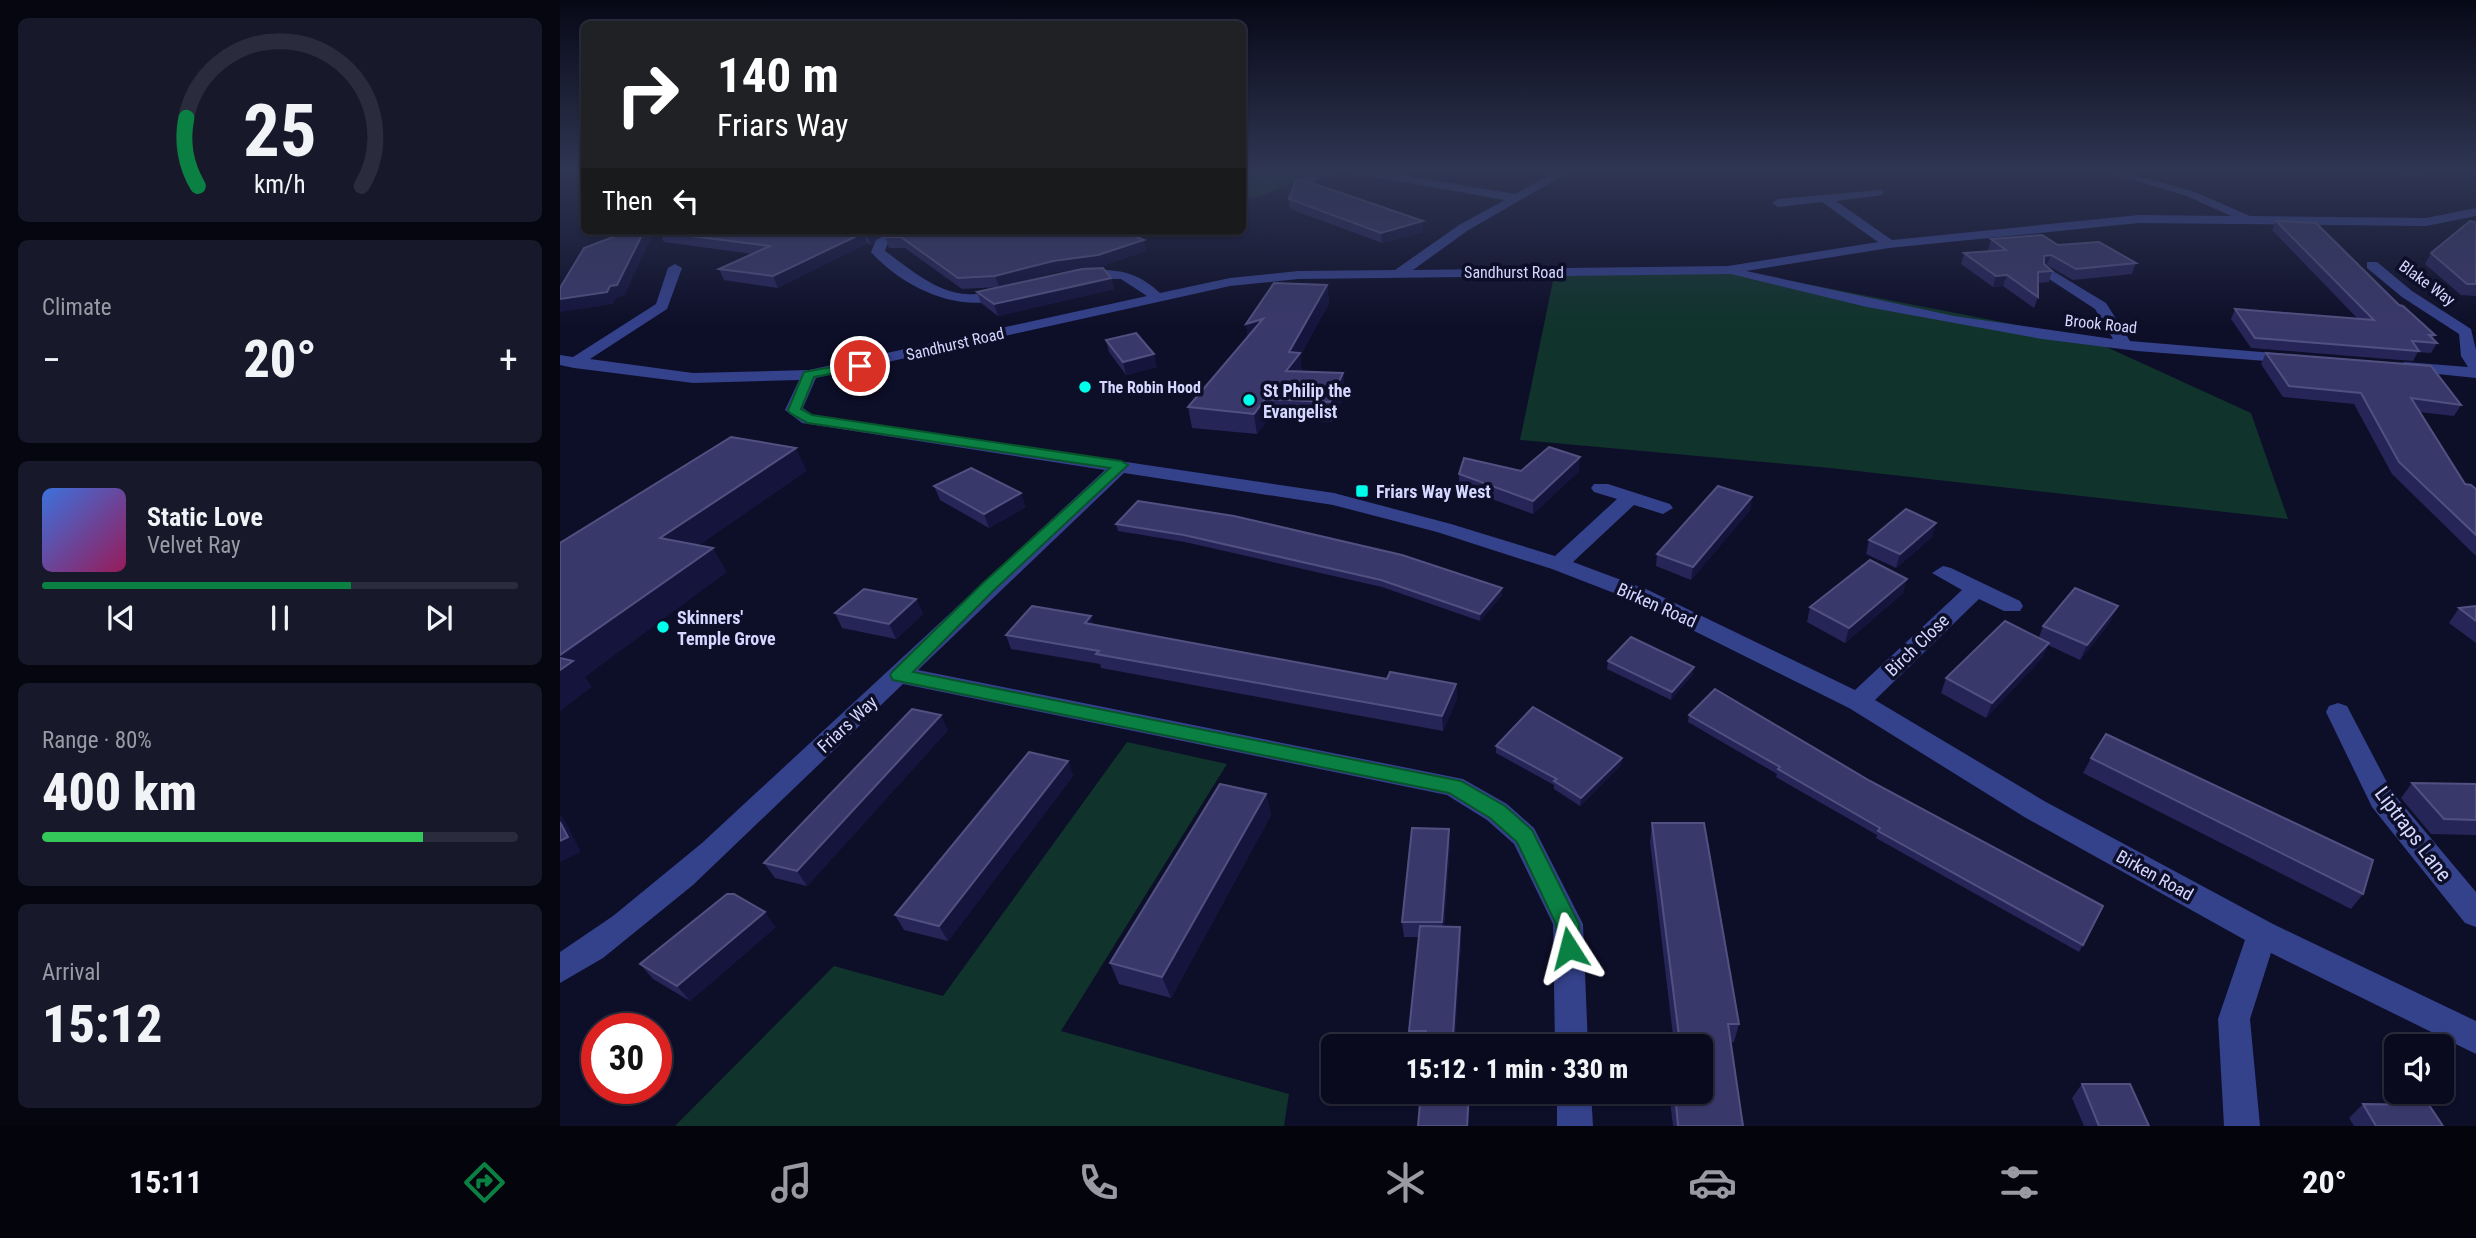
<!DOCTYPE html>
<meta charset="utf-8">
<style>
:root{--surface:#0a0a1e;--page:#18182b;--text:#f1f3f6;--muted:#999aa4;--line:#2a2b3c;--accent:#0b8043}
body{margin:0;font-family:"Roboto Condensed",sans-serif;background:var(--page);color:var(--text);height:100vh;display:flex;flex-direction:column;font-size:26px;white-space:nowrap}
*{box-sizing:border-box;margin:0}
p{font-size:23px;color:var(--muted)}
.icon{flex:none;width:38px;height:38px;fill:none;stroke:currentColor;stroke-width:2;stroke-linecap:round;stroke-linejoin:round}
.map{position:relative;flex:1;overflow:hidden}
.panel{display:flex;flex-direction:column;gap:18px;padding:18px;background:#060610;width:560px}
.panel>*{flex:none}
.top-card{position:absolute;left:21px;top:21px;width:665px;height:214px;border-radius:10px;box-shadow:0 2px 5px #0004,0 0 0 2px var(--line);background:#202124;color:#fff;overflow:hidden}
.tools{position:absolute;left:1824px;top:1034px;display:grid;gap:14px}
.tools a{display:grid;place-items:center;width:70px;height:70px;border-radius:10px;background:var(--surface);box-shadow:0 2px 5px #0004,0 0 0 2px var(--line);font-size:35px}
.speed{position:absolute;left:21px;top:1013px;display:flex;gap:14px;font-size:35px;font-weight:700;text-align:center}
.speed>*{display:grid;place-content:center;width:91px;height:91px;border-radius:50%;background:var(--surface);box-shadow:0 2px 5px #0004,0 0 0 2px var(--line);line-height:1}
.speed .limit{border:10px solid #d22;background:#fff;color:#111}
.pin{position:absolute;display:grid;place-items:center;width:60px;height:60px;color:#fff;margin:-30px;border:4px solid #fff;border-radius:50%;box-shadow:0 2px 7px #0007}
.me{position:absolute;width:77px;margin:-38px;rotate:351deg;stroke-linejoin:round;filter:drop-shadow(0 0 5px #0008)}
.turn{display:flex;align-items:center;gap:24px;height:147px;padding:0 21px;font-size:32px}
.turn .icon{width:91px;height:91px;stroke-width:2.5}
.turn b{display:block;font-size:49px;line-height:60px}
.then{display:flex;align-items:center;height:66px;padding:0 21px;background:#0003;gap:14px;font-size:26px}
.big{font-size:52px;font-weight:800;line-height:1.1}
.panel .tile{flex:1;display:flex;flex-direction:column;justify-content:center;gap:10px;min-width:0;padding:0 24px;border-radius:10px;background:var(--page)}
.panel .dial{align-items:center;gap:0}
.dial svg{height:182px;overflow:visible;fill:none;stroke:var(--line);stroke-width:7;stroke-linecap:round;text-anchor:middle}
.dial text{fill:var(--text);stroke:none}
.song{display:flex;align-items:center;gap:21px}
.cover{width:84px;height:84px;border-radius:10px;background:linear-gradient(135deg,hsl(220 70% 55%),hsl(330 70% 35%))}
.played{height:7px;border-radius:4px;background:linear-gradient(90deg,var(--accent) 65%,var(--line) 65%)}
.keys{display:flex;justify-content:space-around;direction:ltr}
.heat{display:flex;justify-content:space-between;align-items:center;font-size:38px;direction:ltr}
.charge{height:10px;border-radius:5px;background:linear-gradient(90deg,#34c759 80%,var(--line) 0)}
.trip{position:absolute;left:761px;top:1034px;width:392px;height:70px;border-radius:10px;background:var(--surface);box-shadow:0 2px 5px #0004,0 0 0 2px var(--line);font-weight:800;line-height:70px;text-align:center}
.tab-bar{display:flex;height:112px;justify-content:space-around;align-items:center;background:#04040c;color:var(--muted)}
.tab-bar .icon{width:49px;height:49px}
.tab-bar .current{color:var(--accent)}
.tab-bar b{font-size:32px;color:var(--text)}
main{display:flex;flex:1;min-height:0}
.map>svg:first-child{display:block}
.green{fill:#10332b}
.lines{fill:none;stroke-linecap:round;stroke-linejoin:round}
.stream{stroke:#062a49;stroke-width:5}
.minor{fill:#34418b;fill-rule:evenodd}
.wall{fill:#262558}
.shaded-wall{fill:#14143d}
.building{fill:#39386a;stroke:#515181;stroke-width:2}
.route{fill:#0b8043;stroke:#07532c;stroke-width:2}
.poi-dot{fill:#00ffea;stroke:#0d0e28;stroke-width:2.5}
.labels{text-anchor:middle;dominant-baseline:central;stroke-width:7;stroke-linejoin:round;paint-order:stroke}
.far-street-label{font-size:16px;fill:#d4d7ff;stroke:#0d0e28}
.far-poi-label{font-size:16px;font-weight:bold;fill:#d4d7ff;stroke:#0d0e28;text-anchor:start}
.poi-label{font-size:18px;font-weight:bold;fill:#d4d7ff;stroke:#0d0e28;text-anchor:start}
.street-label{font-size:18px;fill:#d4d7ff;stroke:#0d0e28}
.near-street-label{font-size:21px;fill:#d4d7ff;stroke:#0d0e28}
</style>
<main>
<section class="panel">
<div class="tile dial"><svg viewBox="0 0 100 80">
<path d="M14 69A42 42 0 1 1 86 69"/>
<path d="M14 69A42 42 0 0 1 9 39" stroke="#0b8043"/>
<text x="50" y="56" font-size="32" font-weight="700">25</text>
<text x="50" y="72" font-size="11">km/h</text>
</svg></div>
<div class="tile"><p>Climate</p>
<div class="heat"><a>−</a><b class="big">20°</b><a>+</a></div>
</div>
<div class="tile">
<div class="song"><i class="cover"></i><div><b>Static Love</b><p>Velvet Ray</p></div></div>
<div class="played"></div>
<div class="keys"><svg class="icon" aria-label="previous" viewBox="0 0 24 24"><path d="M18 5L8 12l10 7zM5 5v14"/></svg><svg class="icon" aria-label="pause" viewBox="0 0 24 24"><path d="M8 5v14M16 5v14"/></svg><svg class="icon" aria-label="next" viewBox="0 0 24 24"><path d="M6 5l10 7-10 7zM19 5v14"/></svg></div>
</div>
<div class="tile"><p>Range · 80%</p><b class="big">400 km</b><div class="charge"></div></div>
<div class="tile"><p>Arrival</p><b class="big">15:12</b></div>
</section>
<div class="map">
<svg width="1916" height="1126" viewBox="0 0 1916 1126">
<rect width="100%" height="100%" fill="#0d0e28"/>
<!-- green -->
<g class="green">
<polygon points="682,169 815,169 754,173 702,196 683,200"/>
<polygon points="1185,272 1529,339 1691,413 1728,519 1270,468 960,440 994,276"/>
<polygon points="567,742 667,764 501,1031 729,1094 724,1126 115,1126 274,966 383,996"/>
</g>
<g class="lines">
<!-- stream -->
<polyline class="stream" points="1830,169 1857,175"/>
<!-- minor -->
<g class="minor">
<path d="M763,169H806L955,194L1000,169H1014L907,231L853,270L1168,266L1318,242L1262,202L1218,207L1212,203L1218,199L1319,190L1323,191V195L1276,201L1332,240L1579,215L1671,216L1627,196L1536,169H1553L1635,192L1690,216L1866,218L1916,208V216L1866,226L1579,223L1329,248L1186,271L1394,316L1553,339L1535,309L1483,275V269L1488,268L1546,303L1570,341L1738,355V361L1732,363L1577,351L1482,339L1307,307L1171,274L738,279L670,286L256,378L243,408L253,415L774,493L891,524L995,556L1057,499L1034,492L1031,488L1034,484H1048L1110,504L1113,508L1103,514L1074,505L1013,562L1088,590L1295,690L1402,590L1372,573L1383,566L1391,568L1460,601L1463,606L1460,611H1444L1419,599L1315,700L1486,802L1713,924L1916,1021V1054L1711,953L1690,1019L1700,1126H1664L1658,1019L1685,940L1466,818L1289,708L1072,600L992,569L877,532L773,505L564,473L358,670L903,779L947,804L974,828L1023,924L1028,1046H995L993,924L954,844L927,820L887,795L343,684L133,885L43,958L0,983V952L53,916L142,843L545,470L242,423L225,410L239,380L133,383L14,368L0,365V355L13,357L96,304L108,268L115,264L122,268L107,309L30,359L133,373L249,370L587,296L561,279L516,278L514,275C520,270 527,271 535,270C562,269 580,274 600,293L670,278L738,271L835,270L899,225L945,200L787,172L769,174L750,183L748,190H740L741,179Z"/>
<path d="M333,231H348L327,245L325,251C349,268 375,292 406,294C420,296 443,285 453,294C448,299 441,299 433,301C390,310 340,284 311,252L316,240Z"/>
<polygon points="1807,262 1817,262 1852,291 1911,329 1916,350 1916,378 1839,370 1839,364 1845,362 1908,367 1901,356 1899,334 1842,297 1807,268"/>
<polygon points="1778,703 1787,706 1832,792 1916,892 1916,927 1905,923 1812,807 1766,712 1769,706"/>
<polygon points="997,1092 1031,1092 1033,1126 997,1126"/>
</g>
</g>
<!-- wall -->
<g class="wall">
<polygon points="729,199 863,232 822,243 730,209"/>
<polygon points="1716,221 1839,305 1875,335 1873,339 1877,343 1871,353 1858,352 1853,361 1691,348 1671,319 1675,309 1798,319 1712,230"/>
<polygon points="1916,222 1916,296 1901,295 1865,264 1871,253"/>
<polygon points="101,231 562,231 586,251 541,266 496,272 439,287 402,289 345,248 329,248 325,237 333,231 324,233 311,245 307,243 218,288 164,280 159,269 193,254 104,242 99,232"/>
<polygon points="1431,239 1498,245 1576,263 1572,274 1513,280 1487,265 1486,266 1492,271 1489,282 1478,283 1478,297 1474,308 1443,286 1433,287 1401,264 1404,253 1430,251 1428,250"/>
<polygon points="551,278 554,289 438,316 421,303 417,292"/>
<polygon points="767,285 769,303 740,356 742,372 783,373 785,393 772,422 708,419 697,434 632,428 628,407 688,336 686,324"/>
<polygon points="546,340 597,367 566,375 549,352"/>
<polygon points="1706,353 1901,405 1894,416 1859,412 1905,484 1916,489 1916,556 1832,474 1794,404 1723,397 1701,364"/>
<polygon points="961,471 1019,471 973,514 899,487 899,474"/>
<polygon points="374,486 466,507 429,528 380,500"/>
<polygon points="1192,497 1190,510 1131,580 1096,566 1097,554"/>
<polygon points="578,501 942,595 920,621 822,587 625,542 558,531 556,524"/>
<polygon points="1372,537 1336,568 1306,554 1309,540"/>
<polygon points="1343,593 1285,643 1247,622 1250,607"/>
<polygon points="356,599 363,614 336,639 282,628 275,613"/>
<polygon points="1916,606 1916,643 1889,623 1899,608"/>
<polygon points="1551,621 1520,660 1488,645 1483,657 1426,718 1381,693 1386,678 1479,637 1483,626"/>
<polygon points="534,625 827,679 896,684 897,699 883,731 541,668 540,664 451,649 446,635"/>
<polygon points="1048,661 1133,674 1111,700 1047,669"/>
<polygon points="1155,689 1523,945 1519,952 1316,838 1317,835 1216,777 1217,774 1128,722 1129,715"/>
<polygon points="388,730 247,886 215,878 204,863"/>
<polygon points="936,746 1062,758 1061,765 1020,806 994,789 994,785 936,753"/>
<polygon points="1531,758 1803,894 1791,909 1523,773"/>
<polygon points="508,761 513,776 388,941 344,930 335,915"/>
<polygon points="1852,783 1916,784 1916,835 1871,834 1841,798"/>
<polygon points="706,794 711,815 611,998 559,984 550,963"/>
<polygon points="1092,823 1179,1024 1174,1042 1171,1042 1183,1126 1113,1126 1109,1092 1141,1092 1141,1046 1109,1046 1110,1044 1114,1044 1090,842"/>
<polygon points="890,844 884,927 901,942 895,1036 912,1036 912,1046 851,1045 849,1031 859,937 844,937 842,922"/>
<polygon points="216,927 130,1001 93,979 80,964"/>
<polygon points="1522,1084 1589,1126 1524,1126 1512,1098"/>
<polygon points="1803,1104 1883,1126 1794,1126 1789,1118"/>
</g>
<!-- shaded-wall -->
<g class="shaded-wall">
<polygon points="863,221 863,232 822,243 821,233"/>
<polygon points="84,231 91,231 93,235 64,296 57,297 53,304 0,312 0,299"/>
<polygon points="311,231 337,231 324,233 311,245 307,235"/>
<polygon points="303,233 307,244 218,288 213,276"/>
<polygon points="584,240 586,251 541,266 496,272 439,287 435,276"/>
<polygon points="1491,255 1487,265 1481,267 1484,256"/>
<polygon points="1447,275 1443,286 1433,287 1436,276"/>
<polygon points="551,278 554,289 438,316 434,304"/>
<polygon points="767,285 769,303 740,356 742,372 726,371 729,352"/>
<polygon points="703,319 689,342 686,324"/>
<polygon points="594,354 597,367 566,375 563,362"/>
<polygon points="783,373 785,393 772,422 770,402"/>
<polygon points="705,399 708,419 697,434 694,414"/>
<polygon points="236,448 247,471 115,562 100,538"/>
<polygon points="1020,457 1019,471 973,514 973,501"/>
<polygon points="461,493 466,507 429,528 424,514"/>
<polygon points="1192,497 1190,510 1131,580 1133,567"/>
<polygon points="1376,523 1372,537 1336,568 1340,554"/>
<polygon points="153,548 167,572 25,677 32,687 0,711 0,655"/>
<polygon points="1347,579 1343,593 1285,643 1289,628"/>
<polygon points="942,588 942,595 920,621 920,614"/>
<polygon points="356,599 363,614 336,639 329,624"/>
<polygon points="1558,606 1551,621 1520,660 1527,645"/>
<polygon points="531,616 535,631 525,623"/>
<polygon points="1489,643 1483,657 1426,718 1432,703"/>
<polygon points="1134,667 1133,674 1111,700 1112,692"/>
<polygon points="896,684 897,699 883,731 882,716"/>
<polygon points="381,715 388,730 247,886 237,871"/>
<polygon points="1062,758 1061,765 1020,806 1021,798"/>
<polygon points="508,761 513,776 388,941 379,926"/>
<polygon points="706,794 711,815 611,998 602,977"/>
<polygon points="0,815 4,819 21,852 0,862"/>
<polygon points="889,829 890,844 883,937 882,922"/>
<polygon points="205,912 216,927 130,1001 117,986"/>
<polygon points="900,927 901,942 895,1046 893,1036"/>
<polygon points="909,1092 910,1092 909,1126 907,1126"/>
</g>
<!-- building -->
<g class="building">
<polygon points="736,180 749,182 863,221 821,233 729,199"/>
<polygon points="1716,221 1756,223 1839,305 1843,306 1875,335 1869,335 1877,343 1852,341 1859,351 1695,338 1675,309 1814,320"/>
<polygon points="1910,221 1916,222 1916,284 1907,284 1871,253"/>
<polygon points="69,231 84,231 57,285 50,286 47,292 0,299 0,288 24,248"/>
<polygon points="101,231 286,231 303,233 213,276 159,269 210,246 99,232"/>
<polygon points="299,231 311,231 307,235"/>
<polygon points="334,231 562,231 584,240 538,255 493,261 435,276 398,278 341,237 325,237"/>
<polygon points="1482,235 1498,245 1539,242 1576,263 1516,269 1491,255 1484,256 1484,264 1492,271 1478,272 1478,297 1447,275 1436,276 1404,253 1446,250 1431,239"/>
<polygon points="543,268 551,278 434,304 417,292 522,269"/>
<polygon points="714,283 767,285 729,352 740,353 726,371 783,373 770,402 705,399 694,414 628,407 703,319 686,324"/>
<polygon points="576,333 594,354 563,362 546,340"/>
<polygon points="1706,353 1871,366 1901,405 1851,398 1905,484 1911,485 1916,489 1916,535 1839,462 1801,393 1729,386"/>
<polygon points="171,437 236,448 100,538 153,548 0,655 0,543"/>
<polygon points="989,447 1020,457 973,501 899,474 904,458 961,471"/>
<polygon points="411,468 461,493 424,514 374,486"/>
<polygon points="1158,486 1192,497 1133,567 1097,554"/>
<polygon points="578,501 674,516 842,555 942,588 920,614 821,580 624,535 556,524"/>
<polygon points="1346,509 1376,523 1340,554 1309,540"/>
<polygon points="1310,560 1347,579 1289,628 1250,607"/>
<polygon points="1515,588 1558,606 1527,645 1483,626"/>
<polygon points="304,589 356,599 329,624 275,613"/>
<polygon points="472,606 531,616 525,623 827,679 830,672 896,684 882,716 536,654 539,651 446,635"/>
<polygon points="1916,606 1916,621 1899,608"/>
<polygon points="1445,621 1489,643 1432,703 1386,678"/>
<polygon points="1071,637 1134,667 1112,692 1048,661"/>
<polygon points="0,658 13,661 0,670"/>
<polygon points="1155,689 1310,781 1543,906 1523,945 1318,831 1320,828 1218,769 1220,767 1129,715"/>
<polygon points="973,707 1062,758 1021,798 994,781 997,779 936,746"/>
<polygon points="352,709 381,715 237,871 204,863"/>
<polygon points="1546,734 1813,860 1803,894 1531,758"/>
<polygon points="469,752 508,761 379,926 335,915"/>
<polygon points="1852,783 1916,784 1916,820 1884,819"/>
<polygon points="660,784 706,794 602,977 550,963"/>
<polygon points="0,822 8,837 0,841"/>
<polygon points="1092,823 1144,823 1179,1024 1168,1024 1183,1126 1118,1126 1115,1092 1141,1092 1141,1046 1110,1046 1110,1044 1120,1044"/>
<polygon points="852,828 889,829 882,922 842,922"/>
<polygon points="167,894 174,894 205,912 117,986 80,964"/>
<polygon points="860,926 900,927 893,1036 912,1036 911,1046 865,1046 866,1031 849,1031"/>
<polygon points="1522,1084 1570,1084 1589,1126 1539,1126"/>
<polygon points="861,1092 909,1092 907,1126 858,1126"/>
<polygon points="1803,1104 1869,1105 1883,1126 1816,1126"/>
</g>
<!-- sky -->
<linearGradient id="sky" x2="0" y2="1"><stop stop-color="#070816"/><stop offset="0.52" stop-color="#2f3653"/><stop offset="1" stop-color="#2f3653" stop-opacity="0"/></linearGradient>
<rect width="1916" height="327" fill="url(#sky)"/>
<!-- route -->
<polygon class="route" points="300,362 306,366 304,368 254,377 241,409 252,415 561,461 568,465 433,591 353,672 901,781 945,806 972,830 1019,924 1020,948 1017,956 1009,959 1000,956 996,924 957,842 930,818 889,793 333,680 330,675 333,671 422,584 550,468 248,423 230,413 228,410 244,372"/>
<!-- markers -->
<g class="poi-dot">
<circle cx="525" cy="387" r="7"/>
<circle cx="689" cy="400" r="7"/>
<rect x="795" y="484" width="14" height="14" rx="3.5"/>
<circle cx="103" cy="627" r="7"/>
</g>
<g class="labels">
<!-- far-street labels -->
<g class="far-street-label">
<text x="954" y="272">Sandhurst Road</text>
<text transform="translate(1867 283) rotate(36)">Blake Way</text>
<text transform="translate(1541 324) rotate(6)">Brook Road</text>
<text transform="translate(395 344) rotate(-13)">Sandhurst Road</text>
</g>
<!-- far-poi labels -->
<g class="far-poi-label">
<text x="539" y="387">The Robin Hood</text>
</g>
<!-- poi labels -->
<g class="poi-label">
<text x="703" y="390">St Philip the<tspan x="703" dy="21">Evangelist</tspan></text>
<text x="816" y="491">Friars Way West</text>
<text x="117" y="617">Skinners'<tspan x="117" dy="21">Temple Grove</tspan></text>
</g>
<!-- street labels -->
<g class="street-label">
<text transform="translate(1097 605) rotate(24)">Birken Road</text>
<text transform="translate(1357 645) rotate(-44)">Birch Close</text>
<text transform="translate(287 724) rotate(-43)">Friars Way</text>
<text transform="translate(1595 875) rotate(29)">Birken Road</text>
</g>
<!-- near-street labels -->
<g class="near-street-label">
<text transform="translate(1853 834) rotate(53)">Liptraps Lane</text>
</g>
</g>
</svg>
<div class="tools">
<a><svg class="icon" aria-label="sound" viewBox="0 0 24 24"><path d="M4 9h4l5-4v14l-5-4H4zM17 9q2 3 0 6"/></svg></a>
</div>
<div class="speed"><div class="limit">30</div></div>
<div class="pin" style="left:300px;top:366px;background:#d93025"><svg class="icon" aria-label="arrive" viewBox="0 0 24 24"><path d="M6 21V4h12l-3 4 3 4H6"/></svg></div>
<svg class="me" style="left:1009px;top:948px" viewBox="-20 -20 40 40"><path d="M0-17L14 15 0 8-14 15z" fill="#0b8043" stroke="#fff" stroke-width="4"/></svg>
<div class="trip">15:12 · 1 min · 330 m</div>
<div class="top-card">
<div class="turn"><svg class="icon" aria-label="right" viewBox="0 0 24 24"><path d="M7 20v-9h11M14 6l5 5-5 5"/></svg><div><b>140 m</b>Friars Way</div></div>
<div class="then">Then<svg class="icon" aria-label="left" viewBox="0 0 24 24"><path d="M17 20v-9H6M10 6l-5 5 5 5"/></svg></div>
</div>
</div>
</main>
<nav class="tab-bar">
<b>15:11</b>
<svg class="icon current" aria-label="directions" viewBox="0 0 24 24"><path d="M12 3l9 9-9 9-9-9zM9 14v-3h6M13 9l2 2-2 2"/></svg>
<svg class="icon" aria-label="music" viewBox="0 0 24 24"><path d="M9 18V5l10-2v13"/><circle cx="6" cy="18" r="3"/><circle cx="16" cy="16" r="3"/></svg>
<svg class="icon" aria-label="phone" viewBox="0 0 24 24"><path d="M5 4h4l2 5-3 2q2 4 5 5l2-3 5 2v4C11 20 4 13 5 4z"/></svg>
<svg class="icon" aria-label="climate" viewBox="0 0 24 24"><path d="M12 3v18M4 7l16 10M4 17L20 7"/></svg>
<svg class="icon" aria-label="car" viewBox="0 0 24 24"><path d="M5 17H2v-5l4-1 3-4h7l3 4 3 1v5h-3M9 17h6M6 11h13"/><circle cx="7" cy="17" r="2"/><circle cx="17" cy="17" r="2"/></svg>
<svg class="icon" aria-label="filters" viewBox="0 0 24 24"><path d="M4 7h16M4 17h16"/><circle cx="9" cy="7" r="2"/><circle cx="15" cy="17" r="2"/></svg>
<b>20°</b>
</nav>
